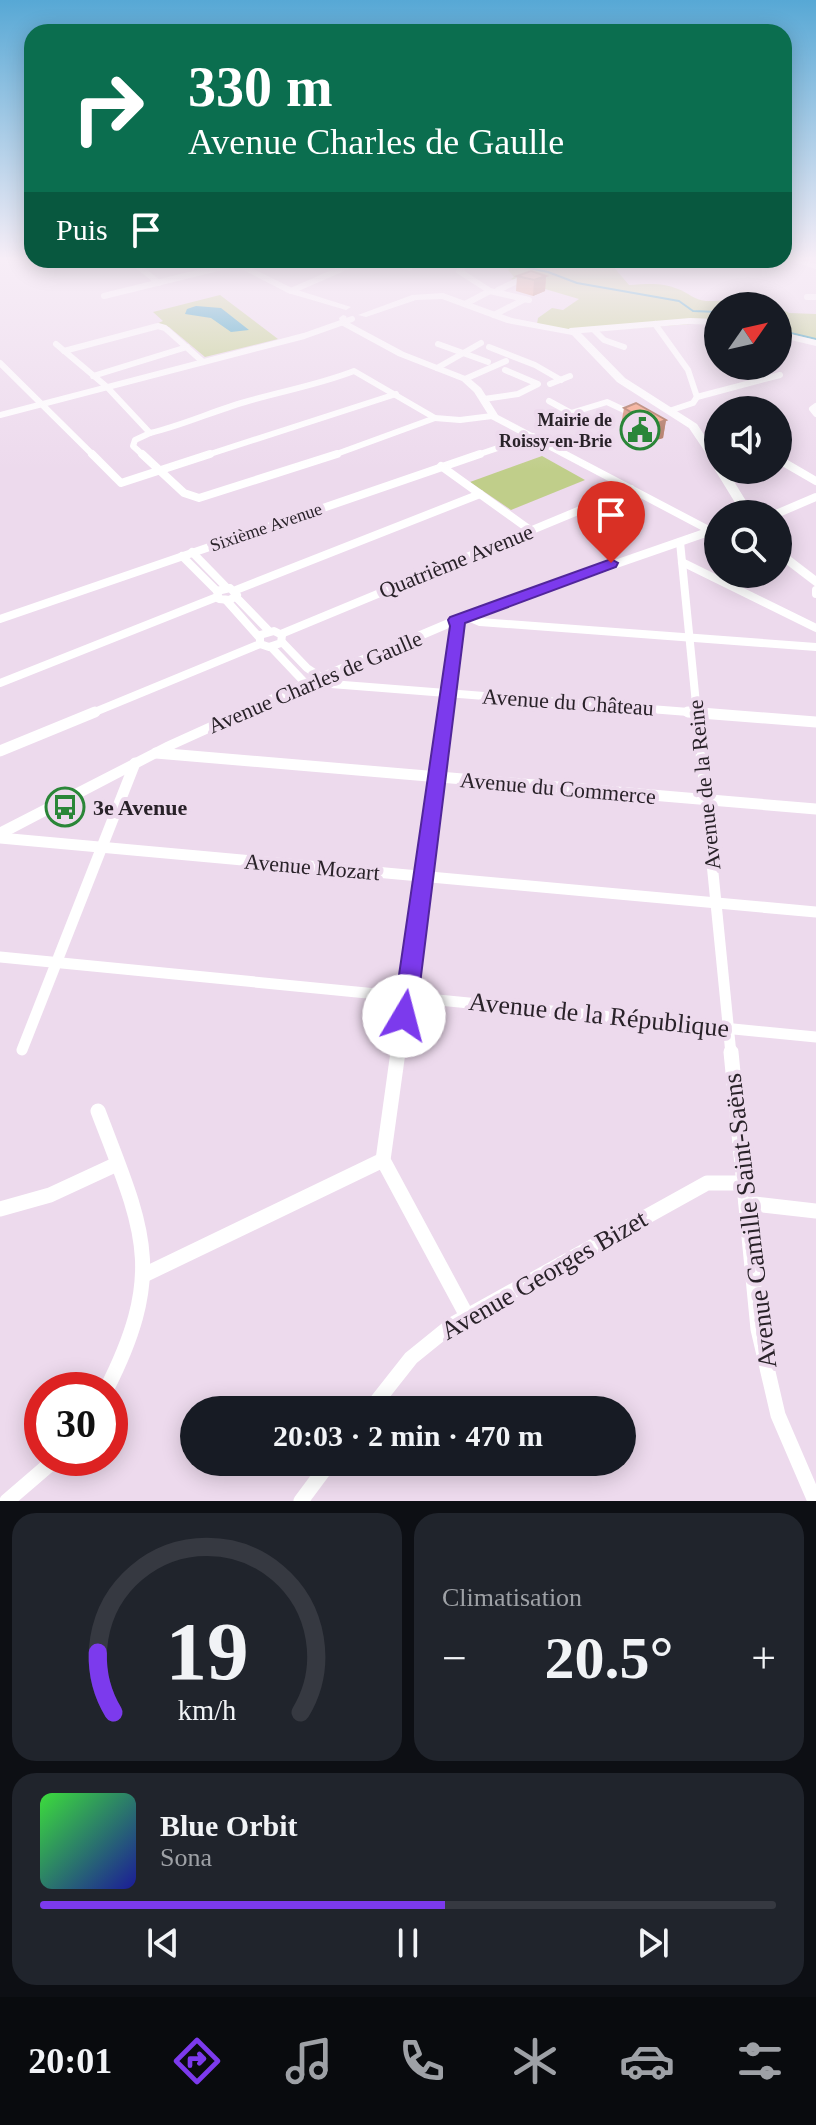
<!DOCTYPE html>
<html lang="fr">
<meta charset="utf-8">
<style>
:root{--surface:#171b24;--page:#20242c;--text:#f1f3f6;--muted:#9ea1a6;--line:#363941;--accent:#7c3aed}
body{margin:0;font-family:Georgia,serif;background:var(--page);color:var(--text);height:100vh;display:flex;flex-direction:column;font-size:30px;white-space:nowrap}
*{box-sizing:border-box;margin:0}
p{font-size:26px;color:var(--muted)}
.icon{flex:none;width:44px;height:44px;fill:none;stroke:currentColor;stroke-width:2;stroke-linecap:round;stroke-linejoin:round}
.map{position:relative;height:1501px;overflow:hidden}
.side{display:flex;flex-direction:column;gap:12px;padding:12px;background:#0d0f14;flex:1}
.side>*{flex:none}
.guide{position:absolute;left:24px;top:24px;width:768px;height:244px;border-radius:24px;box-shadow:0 4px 20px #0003;background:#0b6e4f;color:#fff;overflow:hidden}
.needle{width:52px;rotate:56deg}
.controls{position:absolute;left:704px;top:292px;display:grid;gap:16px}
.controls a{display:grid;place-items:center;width:88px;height:88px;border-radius:50%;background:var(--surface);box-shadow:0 4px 20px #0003;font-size:40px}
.speed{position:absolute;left:24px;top:1372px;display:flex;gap:16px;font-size:40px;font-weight:700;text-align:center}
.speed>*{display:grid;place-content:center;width:104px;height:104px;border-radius:50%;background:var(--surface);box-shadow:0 4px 20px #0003;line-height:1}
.speed .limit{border:12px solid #d22;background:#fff;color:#111}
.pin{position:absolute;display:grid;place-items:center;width:68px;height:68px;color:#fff;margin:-82px -34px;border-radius:50% 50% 50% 0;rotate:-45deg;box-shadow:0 0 8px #0007}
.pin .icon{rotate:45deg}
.me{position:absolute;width:88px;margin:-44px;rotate:8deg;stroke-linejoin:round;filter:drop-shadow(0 0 6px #0008)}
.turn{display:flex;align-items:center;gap:28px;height:168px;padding:0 32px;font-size:36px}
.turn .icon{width:104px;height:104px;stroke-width:2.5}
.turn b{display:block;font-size:56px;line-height:68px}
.then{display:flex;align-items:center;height:76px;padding:0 32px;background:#0003;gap:16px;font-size:30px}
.big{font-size:60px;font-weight:600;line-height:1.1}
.side .widget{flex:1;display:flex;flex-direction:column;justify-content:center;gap:12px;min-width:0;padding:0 28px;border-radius:24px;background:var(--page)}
.side .dial{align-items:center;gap:0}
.dial svg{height:208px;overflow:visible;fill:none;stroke:var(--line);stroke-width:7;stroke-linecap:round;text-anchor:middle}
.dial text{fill:var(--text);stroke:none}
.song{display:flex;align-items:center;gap:24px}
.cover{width:96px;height:96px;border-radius:12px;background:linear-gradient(135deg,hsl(120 70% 55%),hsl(240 70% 35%))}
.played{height:8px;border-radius:4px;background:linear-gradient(90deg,var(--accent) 55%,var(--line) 55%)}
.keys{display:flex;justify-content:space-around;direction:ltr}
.heat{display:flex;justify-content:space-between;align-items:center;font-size:44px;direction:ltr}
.side .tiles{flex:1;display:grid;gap:12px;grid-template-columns:1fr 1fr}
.widget:last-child{grid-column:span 2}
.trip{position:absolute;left:180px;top:1396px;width:456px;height:80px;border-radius:40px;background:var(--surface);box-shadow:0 4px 20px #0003;font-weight:600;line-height:80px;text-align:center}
.tabs{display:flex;height:128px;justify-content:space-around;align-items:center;background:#090b0e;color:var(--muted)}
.tabs .icon{width:56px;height:56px}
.tabs .selected{color:var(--accent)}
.tabs b{font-size:36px;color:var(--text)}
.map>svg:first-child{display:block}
.green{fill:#c0ce8a}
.water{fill:#1f96b9}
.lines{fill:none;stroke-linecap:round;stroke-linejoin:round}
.stream{stroke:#1f96b9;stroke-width:2}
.street-far3{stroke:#fff;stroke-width:6}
.street-far2{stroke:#fff;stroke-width:8}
.street-far1{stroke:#fff;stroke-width:11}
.street{stroke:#fff;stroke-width:15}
.secondary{fill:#fff;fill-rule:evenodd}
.primary{fill:#fff;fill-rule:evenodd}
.wall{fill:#d38a6f}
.shaded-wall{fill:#ac705a}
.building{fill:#f5a081;stroke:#ac705a;stroke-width:2}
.route{fill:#7c3aed;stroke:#51269a;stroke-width:2}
.labels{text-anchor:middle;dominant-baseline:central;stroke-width:8;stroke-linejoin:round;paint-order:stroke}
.far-poi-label{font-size:18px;font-weight:bold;fill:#292229;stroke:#eddaed;text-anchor:end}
.far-street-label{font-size:18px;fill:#292229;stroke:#eddaed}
.street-label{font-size:22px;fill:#292229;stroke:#eddaed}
.poi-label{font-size:22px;font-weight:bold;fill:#292229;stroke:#eddaed;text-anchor:start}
.near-street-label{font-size:26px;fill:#292229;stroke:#eddaed}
</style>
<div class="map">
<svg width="816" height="1501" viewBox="0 0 816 1501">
<rect width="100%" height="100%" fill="#eddaed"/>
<!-- green -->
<g class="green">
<path d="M469,260H619L612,265L629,285C647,284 661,282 678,289C689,293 694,300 706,301C723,302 742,295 755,306H718V322L583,332L537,324L538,318L552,308L563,310L579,299L511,279L514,277L508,270L510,268L467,262Z"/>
<polygon points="220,295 278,339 205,357 169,327 156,324 163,321 153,312"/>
<polygon points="780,308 789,313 816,314 816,343 778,334"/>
<polygon points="542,456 585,480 511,510 470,482"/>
</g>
<!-- water -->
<polygon class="water" points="196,306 221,308 249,330 231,332 211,318 185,314 187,309"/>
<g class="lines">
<!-- stream -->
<g class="stream">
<polyline points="472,260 510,264 548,272 577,283 679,301 693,311 718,312"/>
<polyline points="778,330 816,339"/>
</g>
<!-- street-far3 -->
<g class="street-far3">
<polyline points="389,260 409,268"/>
<polyline points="134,263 159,283"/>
<polyline points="498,290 517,281"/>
<polyline points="291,291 362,260"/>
<polyline points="490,291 529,300"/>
<polyline points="104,296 234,264"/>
<polyline points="807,297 816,297"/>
<polyline points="465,304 490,291 459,271 469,260"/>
<polyline points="494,315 525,299"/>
<polyline points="655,324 688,370 697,397"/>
<polyline points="595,331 604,340 624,347"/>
<path d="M56,344L107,387L150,433C184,425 213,411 245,402C282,391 318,385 354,371L435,418L460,420L492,416"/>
<polyline points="438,344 488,362"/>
<polyline points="489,347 535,365 561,380"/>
<polyline points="64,351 158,326 165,328 203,362"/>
<polyline points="0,363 94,456"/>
<polyline points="437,368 481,343"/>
<polyline points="93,376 187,347"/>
<polyline points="465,379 506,361"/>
<polyline points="550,384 570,376"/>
<polyline points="484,399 518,394 538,384 505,370"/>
<polyline points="549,401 571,413 607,402 624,410 635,407"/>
<polyline points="816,406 812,409 816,414"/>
<polyline points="669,411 693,403 697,397 780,375"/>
<polyline points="0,415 304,336 352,319"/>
<polyline points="144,456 133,446 135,440 150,433"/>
<polyline points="204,456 396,394"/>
<polyline points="331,456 435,418"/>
<polyline points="474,456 533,436"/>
</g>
<!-- street-far2 -->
<g class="street-far2">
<polyline points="92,454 121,483 210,454"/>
<polyline points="142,454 184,493 199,498 337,454"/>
<polyline points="778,459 816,481"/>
<polyline points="441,466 530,530"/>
<polyline points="776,514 816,497"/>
<polyline points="680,542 697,714"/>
<polyline points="192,552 227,588"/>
<polyline points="182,556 217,591"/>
<polyline points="682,562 816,628"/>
<polygon points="230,588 237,595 230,600 219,599 217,591"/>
<polyline points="236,590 480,494"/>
<polyline points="816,590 816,594"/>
<polyline points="236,597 269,631"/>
<polyline points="226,600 259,637"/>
<polyline points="466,616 480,622 816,647"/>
<polyline points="0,619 480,454"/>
<polygon points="274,631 282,635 281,643 269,647 260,644 260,635"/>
<polyline points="281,634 631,489"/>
<polyline points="282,642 307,668 331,684 714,714"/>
<polyline points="271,647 306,684"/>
<polyline points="0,683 217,597"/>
<polyline points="90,714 260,644"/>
<polyline points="446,714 458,626 456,620"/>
</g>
<!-- street-far1 -->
<g class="street-far1">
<polyline points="688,712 816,722"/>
<polyline points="697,712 731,1054"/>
<polyline points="0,751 95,712"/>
<polyline points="156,753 816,809"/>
<polyline points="0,838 816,912"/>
<polyline points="0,957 816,1037"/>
<polyline points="22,1050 135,763"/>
<polyline points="398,1054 446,712"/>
</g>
<!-- street -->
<g class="street">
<polyline points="398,1052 383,1160 467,1316"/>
<polyline points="731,1052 758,1329 778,1415 815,1501"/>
<path d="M98,1111C143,1229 167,1270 106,1390"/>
<polyline points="746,1203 816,1211"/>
<polyline points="0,1209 50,1195 117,1164"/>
<polyline points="144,1275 383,1160"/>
<polyline points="370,1410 411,1358 453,1324 707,1183 743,1183"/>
<polyline points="7,1501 57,1458"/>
<polyline points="301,1501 330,1462"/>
</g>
<!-- secondary -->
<g class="secondary">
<polygon points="789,260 800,260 816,264 816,269"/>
<polygon points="343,315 346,316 348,322 404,352 468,377 481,388 498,415 717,530 718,533 470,619 311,687 176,748 0,840 0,827 166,742 301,681 462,613 701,530 491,419 474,392 462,381 398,356 341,325 339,318"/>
<polygon points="690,318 718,319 718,325 690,324 570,334 566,331 570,328"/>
<polygon points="778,331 816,340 816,346 778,337"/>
</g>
<!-- primary -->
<g class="primary">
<polygon points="224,260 235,260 294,289 351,307 346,310 288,293"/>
<polygon points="443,293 512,318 579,331 625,378 697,424 718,456 718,470 727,470 754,514 742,514 715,470 716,468 689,428 617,382 572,335 507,323 442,299 416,300 366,317 358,315 412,295"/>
<polygon points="778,547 816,576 816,587 778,558"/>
</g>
</g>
<!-- wall -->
<g class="wall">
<polygon points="517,276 546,276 545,291 533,296 516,291"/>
<polygon points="624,408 666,420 663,438 650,442 621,425"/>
</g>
<!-- shaded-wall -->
<g class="shaded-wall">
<polygon points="546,276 545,291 533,296 534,280"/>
<polygon points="666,420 663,438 650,442 653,425"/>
</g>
<!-- building -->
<g class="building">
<polygon points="531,271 546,276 534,280 517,276"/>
<polygon points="636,403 666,420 653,425 624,408"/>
</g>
<!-- sky -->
<linearGradient id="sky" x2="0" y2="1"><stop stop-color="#57a8d5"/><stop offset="0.55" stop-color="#f7eef7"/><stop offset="1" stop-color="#f7eef7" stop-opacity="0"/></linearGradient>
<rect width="816" height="470" fill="url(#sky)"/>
<!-- route -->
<polygon class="route" points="611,559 618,563 616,567 465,623 416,1016 412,1023 404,1026 396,1023 393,1016 450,626 448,620 450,617"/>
<!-- icons -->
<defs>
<symbol id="civic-ring" viewBox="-11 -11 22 22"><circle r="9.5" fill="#eddaed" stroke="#2a8638" stroke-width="1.5"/><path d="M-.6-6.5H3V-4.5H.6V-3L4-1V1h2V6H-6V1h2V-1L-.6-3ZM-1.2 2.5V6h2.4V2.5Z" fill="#2a8638"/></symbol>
<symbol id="bus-ring" viewBox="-11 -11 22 22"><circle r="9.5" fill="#eddaed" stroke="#2a8638" stroke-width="1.5"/><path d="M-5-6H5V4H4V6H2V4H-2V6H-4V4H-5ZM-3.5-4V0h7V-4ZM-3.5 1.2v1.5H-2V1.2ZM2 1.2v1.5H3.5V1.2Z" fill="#2a8638"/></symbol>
</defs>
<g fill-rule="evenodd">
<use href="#civic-ring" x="618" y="408" width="44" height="44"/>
<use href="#bus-ring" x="43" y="785" width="44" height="44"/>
</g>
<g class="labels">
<!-- far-poi labels -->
<g class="far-poi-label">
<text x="612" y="420">Mairie de<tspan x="612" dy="21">Roissy-en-Brie</tspan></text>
</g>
<!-- far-street labels -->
<g class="far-street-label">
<text transform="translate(266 527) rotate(-19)">Sixième Avenue</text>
</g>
<!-- street labels -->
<g class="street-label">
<text transform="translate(456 561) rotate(-22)">Quatrième Avenue</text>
<text transform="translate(315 682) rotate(-23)">Avenue Charles de Gaulle</text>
<text transform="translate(568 702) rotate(4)">Avenue du Château</text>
<text transform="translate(704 785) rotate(-96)">Avenue de la Reine</text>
<text transform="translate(558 788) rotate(5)">Avenue du Commerce</text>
<text transform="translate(312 867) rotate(5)">Avenue Mozart</text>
</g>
<!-- poi labels -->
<g class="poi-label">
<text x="93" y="807">3e Avenue</text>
</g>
<!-- near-street labels -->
<g class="near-street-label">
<text transform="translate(599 1015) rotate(6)">Avenue de la République</text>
<text transform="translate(750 1221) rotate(-97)">Avenue Camille Saint-Saëns</text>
<text transform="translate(544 1275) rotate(-30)">Avenue Georges Bizet</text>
</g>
</g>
</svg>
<div class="controls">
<a><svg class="needle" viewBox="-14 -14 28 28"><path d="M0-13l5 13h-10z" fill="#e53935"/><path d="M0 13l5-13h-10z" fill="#9ea1a6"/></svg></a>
<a><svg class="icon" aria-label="sound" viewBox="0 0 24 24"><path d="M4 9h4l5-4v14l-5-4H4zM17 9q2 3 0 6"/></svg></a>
<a><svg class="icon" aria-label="search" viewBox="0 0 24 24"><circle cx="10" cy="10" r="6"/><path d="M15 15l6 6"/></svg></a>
</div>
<div class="speed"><div class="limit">30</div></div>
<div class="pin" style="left:611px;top:563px;background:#d93025"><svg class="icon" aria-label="arrive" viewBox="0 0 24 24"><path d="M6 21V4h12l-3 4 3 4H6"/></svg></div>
<svg class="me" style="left:404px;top:1016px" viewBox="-20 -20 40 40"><circle r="19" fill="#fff"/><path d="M0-13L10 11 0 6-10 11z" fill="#7c3aed"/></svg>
<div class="trip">20:03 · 2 min · 470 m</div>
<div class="guide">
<div class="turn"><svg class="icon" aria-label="right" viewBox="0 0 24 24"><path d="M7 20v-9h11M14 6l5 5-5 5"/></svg><div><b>330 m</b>Avenue Charles de Gaulle</div></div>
<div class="then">Puis<svg class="icon" aria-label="arrive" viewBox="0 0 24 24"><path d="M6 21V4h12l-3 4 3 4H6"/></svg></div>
</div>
</div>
<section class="side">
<div class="tiles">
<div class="widget dial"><svg viewBox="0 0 100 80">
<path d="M14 69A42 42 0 1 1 86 69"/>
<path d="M14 69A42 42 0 0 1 8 46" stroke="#7c3aed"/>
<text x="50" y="56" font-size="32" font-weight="700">19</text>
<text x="50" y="72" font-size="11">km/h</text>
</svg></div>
<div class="widget"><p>Climatisation</p>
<div class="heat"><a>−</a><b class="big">20.5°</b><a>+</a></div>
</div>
<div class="widget">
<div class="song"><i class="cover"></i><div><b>Blue Orbit</b><p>Sona</p></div></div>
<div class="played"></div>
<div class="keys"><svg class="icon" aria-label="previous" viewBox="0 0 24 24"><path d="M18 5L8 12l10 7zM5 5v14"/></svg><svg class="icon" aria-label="pause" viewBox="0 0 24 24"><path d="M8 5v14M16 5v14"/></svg><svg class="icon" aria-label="next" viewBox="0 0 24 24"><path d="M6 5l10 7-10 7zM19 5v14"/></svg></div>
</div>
</div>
</section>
<nav class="tabs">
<b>20:01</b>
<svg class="icon selected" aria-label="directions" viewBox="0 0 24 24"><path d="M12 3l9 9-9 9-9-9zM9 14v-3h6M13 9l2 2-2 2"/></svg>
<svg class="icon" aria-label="music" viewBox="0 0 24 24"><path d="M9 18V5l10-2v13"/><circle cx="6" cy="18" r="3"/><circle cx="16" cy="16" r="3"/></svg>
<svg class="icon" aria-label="phone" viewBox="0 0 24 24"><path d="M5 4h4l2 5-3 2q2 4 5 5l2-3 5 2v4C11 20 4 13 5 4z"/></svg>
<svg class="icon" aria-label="climate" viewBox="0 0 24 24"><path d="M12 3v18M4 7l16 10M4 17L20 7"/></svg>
<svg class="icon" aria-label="car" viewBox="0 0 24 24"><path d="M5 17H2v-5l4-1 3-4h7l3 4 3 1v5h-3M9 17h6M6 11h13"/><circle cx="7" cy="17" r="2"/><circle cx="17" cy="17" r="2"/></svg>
<svg class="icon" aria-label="filters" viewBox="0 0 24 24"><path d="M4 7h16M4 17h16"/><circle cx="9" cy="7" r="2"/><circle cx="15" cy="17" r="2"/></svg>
</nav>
